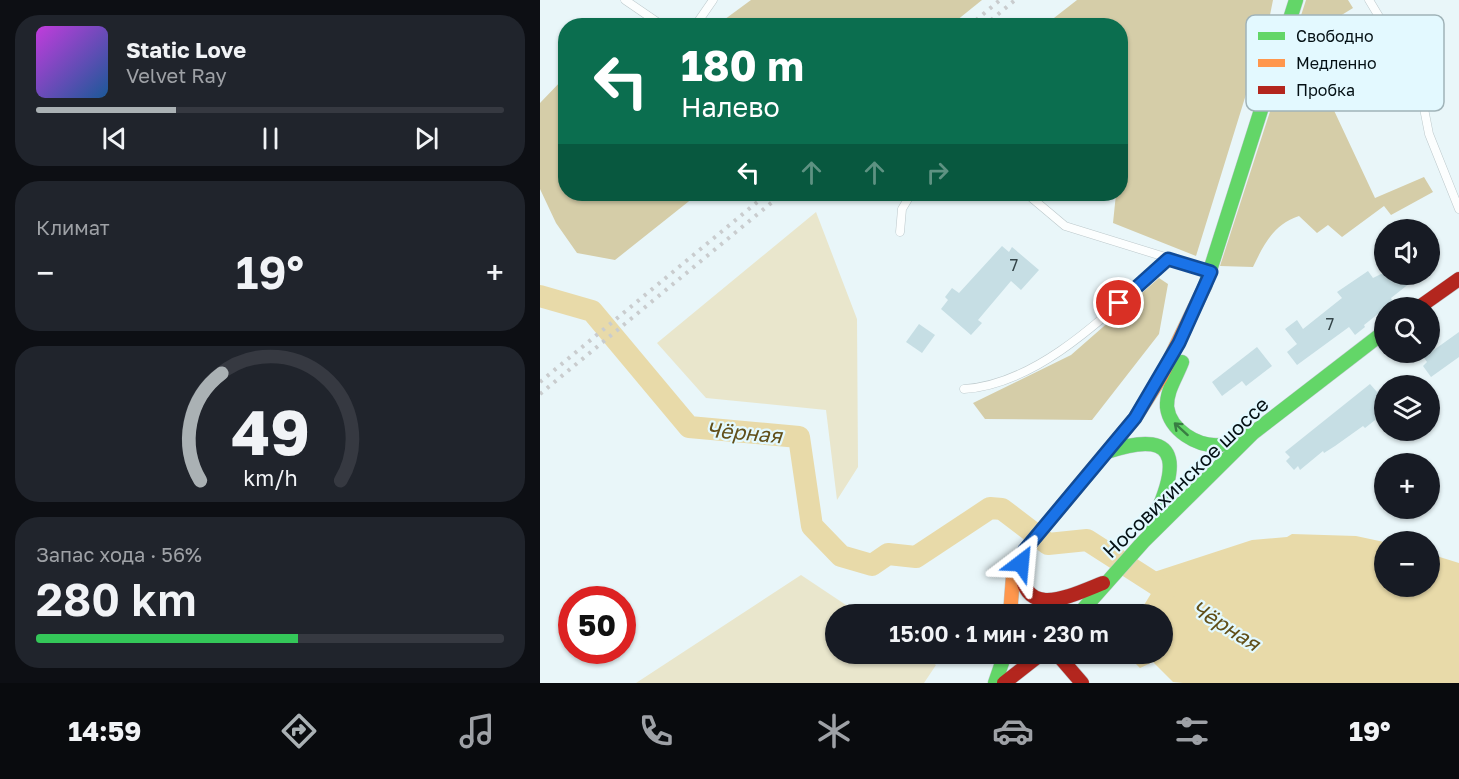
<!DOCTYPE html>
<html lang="ru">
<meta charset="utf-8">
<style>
:root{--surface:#171b24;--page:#20242c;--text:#f1f3f6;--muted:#9ea1a6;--line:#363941;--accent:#aab1b4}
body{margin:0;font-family:"Golos Text",sans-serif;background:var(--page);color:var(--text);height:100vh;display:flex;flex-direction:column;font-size:22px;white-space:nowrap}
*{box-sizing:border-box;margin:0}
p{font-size:20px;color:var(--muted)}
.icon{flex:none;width:33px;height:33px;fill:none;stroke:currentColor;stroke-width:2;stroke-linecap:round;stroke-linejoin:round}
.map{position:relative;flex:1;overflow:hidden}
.sheet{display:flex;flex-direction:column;gap:15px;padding:15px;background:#0d0f14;width:540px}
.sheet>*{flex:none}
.hud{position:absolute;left:18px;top:18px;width:570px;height:183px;border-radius:24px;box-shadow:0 2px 4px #0004;background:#0b6e4f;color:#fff;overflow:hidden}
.tools{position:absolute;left:834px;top:219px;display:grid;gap:12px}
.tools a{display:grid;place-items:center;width:66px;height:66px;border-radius:50%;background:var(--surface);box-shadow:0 2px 4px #0004;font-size:30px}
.speed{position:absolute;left:18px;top:586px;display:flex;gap:12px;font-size:30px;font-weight:700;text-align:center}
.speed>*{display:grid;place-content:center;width:78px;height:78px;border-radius:50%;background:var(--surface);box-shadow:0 2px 4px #0004;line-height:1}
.speed .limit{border:9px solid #d22;background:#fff;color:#111}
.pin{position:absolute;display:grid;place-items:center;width:51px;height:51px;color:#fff;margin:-26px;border:3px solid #fff;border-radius:50%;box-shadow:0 2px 6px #0007}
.me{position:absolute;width:66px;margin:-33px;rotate:29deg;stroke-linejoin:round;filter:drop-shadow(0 0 4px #0008)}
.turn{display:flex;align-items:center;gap:21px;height:126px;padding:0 24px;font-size:27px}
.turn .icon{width:78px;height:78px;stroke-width:2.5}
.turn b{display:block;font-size:42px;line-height:51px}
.lanes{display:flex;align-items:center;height:57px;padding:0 24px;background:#0003;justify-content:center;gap:30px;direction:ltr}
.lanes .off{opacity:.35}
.big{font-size:45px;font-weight:600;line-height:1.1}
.sheet .widget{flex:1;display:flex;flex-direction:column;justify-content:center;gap:9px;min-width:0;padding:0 21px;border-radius:24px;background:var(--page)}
.sheet .dial{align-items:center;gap:0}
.dial svg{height:156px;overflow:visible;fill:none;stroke:var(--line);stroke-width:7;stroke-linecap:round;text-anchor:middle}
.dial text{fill:var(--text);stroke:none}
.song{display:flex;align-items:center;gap:18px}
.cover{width:72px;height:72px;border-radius:9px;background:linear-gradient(135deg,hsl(290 70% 55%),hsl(210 70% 35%))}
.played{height:6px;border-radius:3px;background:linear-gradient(90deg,var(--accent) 30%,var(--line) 30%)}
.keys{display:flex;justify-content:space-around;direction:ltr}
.heat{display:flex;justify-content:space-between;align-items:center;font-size:33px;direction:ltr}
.charge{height:9px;border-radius:4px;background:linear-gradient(90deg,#34c759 56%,var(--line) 0)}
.trip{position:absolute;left:285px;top:604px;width:348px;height:60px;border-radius:30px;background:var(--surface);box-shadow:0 2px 4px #0004;font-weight:600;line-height:60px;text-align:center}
.menu{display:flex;height:96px;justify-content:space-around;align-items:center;background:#090b0e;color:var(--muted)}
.menu .icon{width:42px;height:42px}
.menu .active{color:var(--accent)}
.menu b{font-size:27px;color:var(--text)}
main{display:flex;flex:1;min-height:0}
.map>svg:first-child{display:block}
.green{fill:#e9e6cc}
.forest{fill:#d5cda8}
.water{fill:#e8daa9}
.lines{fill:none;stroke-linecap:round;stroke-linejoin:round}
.river{stroke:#e8daa9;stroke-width:22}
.building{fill:#c6dee4}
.lane-casing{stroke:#bcc8cb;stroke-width:9}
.fast-casing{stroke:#bcc8cb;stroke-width:15}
.slow-casing{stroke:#bcc8cb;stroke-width:15}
.jam-casing{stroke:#bcc8cb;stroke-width:15}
.lane{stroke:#fcfefe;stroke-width:8}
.fast{stroke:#63d668;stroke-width:14}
.slow{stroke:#ff974d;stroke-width:14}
.jam{stroke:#b3261e;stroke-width:14}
.rail{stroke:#c9ccce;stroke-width:4;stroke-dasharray:3 6;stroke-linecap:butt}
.oneway{stroke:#387d42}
.route-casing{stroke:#114b97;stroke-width:15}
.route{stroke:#1a73e8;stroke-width:10}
.labels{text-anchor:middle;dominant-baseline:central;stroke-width:4.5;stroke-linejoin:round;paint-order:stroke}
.number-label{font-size:16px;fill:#344448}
.street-label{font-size:20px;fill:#041014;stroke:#e3f9ff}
.water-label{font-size:21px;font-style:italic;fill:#614f19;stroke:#e3f9ff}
.key{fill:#e3f9ff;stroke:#a0b3b8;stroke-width:1.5}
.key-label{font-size:16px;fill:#041014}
</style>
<main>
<section class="sheet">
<div class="widget">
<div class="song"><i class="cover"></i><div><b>Static Love</b><p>Velvet Ray</p></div></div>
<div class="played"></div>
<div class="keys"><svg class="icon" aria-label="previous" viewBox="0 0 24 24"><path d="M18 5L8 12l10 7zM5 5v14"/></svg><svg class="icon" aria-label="pause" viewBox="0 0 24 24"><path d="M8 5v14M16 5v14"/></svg><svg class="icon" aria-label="next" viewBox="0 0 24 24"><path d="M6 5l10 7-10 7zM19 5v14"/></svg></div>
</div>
<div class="widget"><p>Климат</p>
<div class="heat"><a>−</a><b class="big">19°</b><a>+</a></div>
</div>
<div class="widget dial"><svg viewBox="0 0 100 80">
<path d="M14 69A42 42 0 1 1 86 69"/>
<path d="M14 69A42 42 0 0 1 25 14" stroke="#aab1b4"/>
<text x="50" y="56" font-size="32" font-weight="700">49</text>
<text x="50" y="72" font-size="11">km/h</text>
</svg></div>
<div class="widget"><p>Запас хода · 56%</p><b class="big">280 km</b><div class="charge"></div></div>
</section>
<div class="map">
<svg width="919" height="683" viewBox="0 0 919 683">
<rect width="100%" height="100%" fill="#e9f6f9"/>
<!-- green -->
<g class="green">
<polygon points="276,212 317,319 318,467 297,500 286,410 166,398 117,343"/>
<polygon points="261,575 321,615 296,615 296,654 379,654 396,665 384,683 96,683"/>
</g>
<!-- forest -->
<g class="forest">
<polygon points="211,0 442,0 411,25 177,25"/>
<polygon points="537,0 733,0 729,20 656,256 573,223 576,194 580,194 580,26 505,25"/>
<path d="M766,0H808L813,8L761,40L835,198L884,177L893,192L851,215L844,206L802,237L788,225L777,233L759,216C734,224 724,244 713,267L680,266Z"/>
<polygon points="25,77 26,194 158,194 75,260 37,253 16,223 0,189 0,103"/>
<polygon points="619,278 628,284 619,334 552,420 445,419 433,403 531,355"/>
</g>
<!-- water -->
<polygon class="water" points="752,534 816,536 844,542 844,586 890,586 890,554 919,563 919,683 643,683 633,682 613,662 600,668 589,657 589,654 622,654 622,615 598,615 612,592 602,587 598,574 614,572 712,540 747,537"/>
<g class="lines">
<!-- river -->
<polyline class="river" points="0,296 52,311 149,427 259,437 272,526 301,556 332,565 348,554 376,557 450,508 462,509 508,544 547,540 625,590"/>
</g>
<!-- building -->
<g class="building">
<polygon points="462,246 469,252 472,247 499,270 481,290 471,281 438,320 442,323 431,335 401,309 408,300 405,297 412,288 419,293"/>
<polygon points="828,271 833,278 841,274 864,274 870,283 851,298 853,302 824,325 825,327 815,335 809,327 757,365 747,352 757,344 745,329 757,320 763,329 802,298 797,292"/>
<polygon points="379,324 395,335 382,353 366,342"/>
<polygon points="919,332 919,357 891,377 883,366 887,362 880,352 891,352"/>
<polygon points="717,347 732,366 706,386 702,381 682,396 672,382"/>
<polygon points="830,384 837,392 844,386 844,413 825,428 823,426 795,446 784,453 783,451 760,470 758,466 754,470 746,461 750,457 745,452"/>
</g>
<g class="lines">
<defs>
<g id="lane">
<polyline points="85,0 123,26"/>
<polyline points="829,0 879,83 889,134 919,209"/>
<polyline points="155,26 173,0"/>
<polyline points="487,194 525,226 667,270"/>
<polyline points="360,232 362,209 371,194"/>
<path d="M424,389C502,384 573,308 628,259"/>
</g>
<g id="fast">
<polyline points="665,286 756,0"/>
<path d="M642,362C637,376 626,391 627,407C630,430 657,447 680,445C689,444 698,439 706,435"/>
<path d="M567,452C649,424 636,474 610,527"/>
<polyline points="538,615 603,542 713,433 844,332"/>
<polyline points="455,683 465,654"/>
</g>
<polyline id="slow" points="470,615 473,576 484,551 595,418 621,377 665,286"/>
<g id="jam">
<polyline points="878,308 919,279"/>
<path d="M481,563C481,621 528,597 563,583"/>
<polyline points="517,654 542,683"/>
<polyline points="464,683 501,654"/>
</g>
</defs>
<!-- lane casing -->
<use href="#lane" class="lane-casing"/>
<!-- fast casing -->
<use href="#fast" class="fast-casing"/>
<!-- slow casing -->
<use href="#slow" class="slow-casing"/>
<!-- jam casing -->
<use href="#jam" class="jam-casing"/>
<!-- lane -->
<use href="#lane" class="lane"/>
<!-- fast -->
<use href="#fast" class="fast"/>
<!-- slow -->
<use href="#slow" class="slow"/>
<!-- jam -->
<use href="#jam" class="jam"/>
<!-- rail -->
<g class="rail">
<polyline points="429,26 460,0"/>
<polyline points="444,26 475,0"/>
<polyline points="0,382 227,194"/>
<polyline points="0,394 242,194"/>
</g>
</g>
<!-- one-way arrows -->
<defs><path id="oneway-shaft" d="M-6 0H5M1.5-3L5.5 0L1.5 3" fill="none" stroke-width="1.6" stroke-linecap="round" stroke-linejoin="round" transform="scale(1.5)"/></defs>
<use class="oneway" href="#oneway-shaft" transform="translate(641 429) rotate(-138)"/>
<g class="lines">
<defs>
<polyline id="route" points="481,563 484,551 595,418 639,343 671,272 628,259 579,303"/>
</defs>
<!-- route casing -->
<use href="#route" class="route-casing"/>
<!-- route -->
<use href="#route" class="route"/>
</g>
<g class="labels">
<!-- number labels -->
<g class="number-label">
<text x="474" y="265">7</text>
<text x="790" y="324">7</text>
</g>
<!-- street labels -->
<g class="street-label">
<text transform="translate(645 477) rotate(-44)">Носовихинское шоссе</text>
</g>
<!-- water labels -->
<g class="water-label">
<text transform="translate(204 432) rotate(5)">Чёрная</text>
<text transform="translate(686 625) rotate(32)">Чёрная</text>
</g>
</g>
<!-- legend -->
<rect x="706" y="15" width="198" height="96" rx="9" class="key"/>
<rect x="718" y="32" width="27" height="8" fill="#63d668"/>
<rect x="718" y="59" width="27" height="8" fill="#ff974d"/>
<rect x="718" y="86" width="27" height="8" fill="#b3261e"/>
<g class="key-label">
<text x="756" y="42">Свободно</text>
<text x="756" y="69">Медленно</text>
<text x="756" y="96">Пробка</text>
</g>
</svg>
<div class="tools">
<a><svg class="icon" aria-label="sound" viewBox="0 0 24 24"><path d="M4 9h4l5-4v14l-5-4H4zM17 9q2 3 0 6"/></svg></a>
<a><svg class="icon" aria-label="search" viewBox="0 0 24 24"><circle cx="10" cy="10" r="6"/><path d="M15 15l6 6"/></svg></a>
<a><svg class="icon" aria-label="layers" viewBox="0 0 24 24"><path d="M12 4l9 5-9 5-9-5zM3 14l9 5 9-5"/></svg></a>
<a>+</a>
<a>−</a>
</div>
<div class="speed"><div class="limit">50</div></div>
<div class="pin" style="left:579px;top:303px;background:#d93025"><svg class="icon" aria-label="arrive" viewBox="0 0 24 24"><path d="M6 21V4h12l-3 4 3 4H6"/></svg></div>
<svg class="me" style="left:481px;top:563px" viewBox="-20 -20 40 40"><path d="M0-17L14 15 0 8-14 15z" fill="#1a73e8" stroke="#fff" stroke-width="4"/></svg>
<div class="trip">15:00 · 1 мин · 230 m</div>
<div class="hud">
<div class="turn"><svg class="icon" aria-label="left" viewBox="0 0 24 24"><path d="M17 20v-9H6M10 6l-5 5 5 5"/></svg><div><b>180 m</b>Налево</div></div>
<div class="lanes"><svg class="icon" aria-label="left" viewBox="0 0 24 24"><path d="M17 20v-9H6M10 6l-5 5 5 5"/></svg><svg class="icon off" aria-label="ahead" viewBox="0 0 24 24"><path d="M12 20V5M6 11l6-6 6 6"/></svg><svg class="icon off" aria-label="ahead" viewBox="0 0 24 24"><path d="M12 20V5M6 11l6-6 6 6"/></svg><svg class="icon off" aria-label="right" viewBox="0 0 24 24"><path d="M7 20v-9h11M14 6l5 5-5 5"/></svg></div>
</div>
</div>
</main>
<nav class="menu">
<b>14:59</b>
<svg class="icon active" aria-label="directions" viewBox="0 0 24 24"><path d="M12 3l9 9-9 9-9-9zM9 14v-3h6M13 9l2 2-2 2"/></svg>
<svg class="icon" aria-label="music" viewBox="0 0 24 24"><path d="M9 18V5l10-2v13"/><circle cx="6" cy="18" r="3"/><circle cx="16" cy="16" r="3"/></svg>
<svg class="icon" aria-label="phone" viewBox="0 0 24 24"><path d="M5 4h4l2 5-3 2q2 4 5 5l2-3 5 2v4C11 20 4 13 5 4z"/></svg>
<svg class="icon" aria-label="climate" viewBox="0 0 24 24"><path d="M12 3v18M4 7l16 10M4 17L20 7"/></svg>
<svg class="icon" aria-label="car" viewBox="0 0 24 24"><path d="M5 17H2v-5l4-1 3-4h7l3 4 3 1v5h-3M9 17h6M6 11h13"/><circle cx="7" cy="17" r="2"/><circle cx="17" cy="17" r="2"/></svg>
<svg class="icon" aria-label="filters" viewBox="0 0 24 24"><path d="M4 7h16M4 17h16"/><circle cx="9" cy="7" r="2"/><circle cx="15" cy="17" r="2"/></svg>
<b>19°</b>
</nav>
